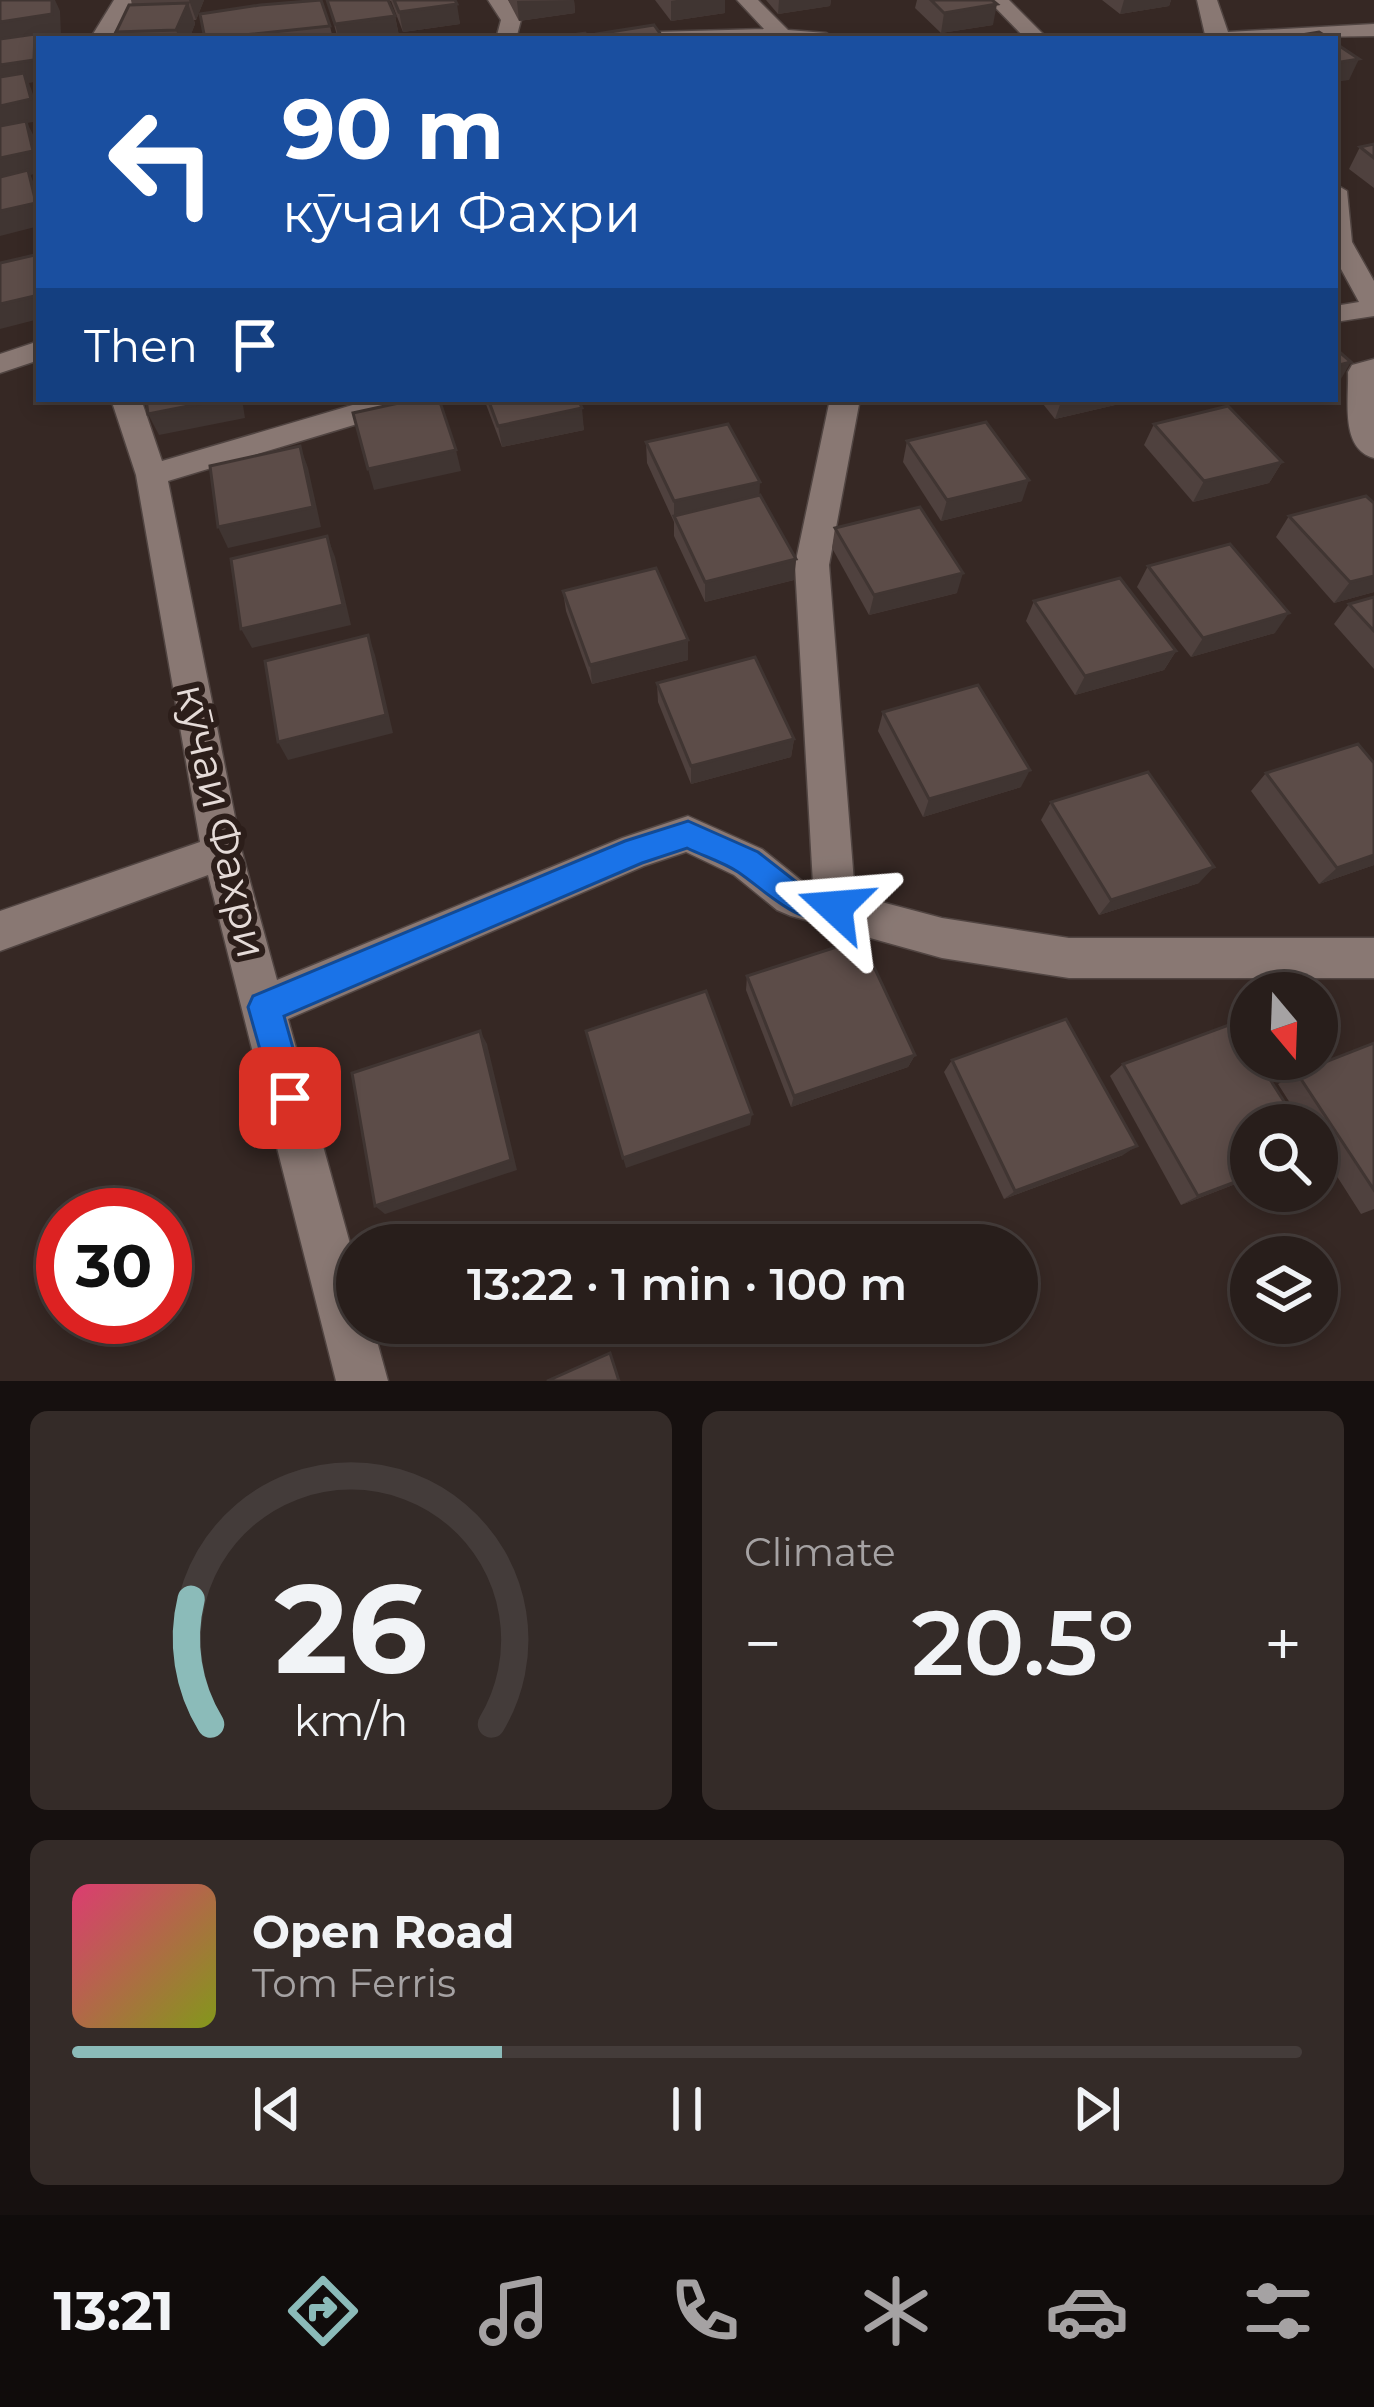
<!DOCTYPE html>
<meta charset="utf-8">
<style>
:root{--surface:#281e1b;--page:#342b28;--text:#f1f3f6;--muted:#a5a2a3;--line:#443c3a;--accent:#8bbbb9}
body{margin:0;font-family:Montserrat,sans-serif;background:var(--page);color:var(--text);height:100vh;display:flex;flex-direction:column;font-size:45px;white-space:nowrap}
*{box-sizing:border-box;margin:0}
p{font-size:39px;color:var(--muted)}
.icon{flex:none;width:66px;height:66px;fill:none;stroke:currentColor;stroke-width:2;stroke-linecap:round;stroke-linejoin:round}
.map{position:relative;height:1381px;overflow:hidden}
.side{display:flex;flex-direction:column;gap:30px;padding:30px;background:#16100f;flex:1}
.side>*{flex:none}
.banner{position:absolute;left:36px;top:36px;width:1302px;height:366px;border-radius:0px;box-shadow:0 6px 18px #0003,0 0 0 3px var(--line);background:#1a4fa0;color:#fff;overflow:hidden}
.needle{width:78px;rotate:161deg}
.buttons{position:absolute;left:1230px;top:972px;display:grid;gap:24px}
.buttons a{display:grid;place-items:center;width:108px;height:108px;border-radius:50%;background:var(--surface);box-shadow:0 6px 18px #0003,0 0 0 3px var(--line);font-size:60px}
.speed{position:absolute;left:36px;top:1188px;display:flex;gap:24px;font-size:60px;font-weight:700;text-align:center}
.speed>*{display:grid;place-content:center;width:156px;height:156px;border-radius:50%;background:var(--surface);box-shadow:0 6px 18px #0003,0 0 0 3px var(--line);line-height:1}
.speed .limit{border:18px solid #d22;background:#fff;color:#111}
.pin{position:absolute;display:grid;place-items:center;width:102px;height:102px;color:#fff;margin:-51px;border-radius:24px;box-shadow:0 6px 18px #0006}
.me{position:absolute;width:132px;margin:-66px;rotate:289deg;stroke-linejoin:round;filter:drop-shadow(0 0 9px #0008)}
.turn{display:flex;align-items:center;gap:42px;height:252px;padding:0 48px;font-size:54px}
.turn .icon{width:156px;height:156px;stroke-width:2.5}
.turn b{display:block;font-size:84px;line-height:102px}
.then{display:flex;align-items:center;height:114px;padding:0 48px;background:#0003;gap:24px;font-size:45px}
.big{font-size:90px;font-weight:600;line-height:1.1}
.side .widget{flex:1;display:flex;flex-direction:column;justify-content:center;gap:18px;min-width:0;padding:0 42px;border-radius:18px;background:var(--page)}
.side .dial{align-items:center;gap:0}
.dial svg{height:312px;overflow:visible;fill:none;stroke:var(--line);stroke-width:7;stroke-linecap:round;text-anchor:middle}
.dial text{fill:var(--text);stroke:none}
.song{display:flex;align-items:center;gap:36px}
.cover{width:144px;height:144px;border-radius:18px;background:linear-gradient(135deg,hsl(340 70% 55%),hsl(70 70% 35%))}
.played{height:12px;border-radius:6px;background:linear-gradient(90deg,var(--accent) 35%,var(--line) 35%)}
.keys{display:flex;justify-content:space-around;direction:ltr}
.heat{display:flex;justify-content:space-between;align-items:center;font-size:66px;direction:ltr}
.side .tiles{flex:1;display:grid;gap:30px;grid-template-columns:1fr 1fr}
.widget:last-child{grid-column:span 2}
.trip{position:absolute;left:336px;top:1224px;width:702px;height:120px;border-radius:60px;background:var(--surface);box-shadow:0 6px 18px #0003,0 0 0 3px var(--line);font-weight:600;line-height:120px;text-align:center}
.tabs{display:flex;height:192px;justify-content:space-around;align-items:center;background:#100c0b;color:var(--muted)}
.tabs .icon{width:84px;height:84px}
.tabs .active{color:var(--accent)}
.tabs b{font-size:54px;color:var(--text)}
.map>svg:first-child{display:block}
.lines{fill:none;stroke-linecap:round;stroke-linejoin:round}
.minor-casing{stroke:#514542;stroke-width:3}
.minor{fill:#897873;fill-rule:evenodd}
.wall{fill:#4f413e}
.shaded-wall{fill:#403532}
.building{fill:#5c4c48;stroke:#403532;stroke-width:3}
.route{fill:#1a73e8;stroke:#114b97;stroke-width:3}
.labels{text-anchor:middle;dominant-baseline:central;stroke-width:12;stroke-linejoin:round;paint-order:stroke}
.street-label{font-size:42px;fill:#e5dbd8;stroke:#2c1e1a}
</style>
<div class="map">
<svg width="1374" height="1381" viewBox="0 0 1374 1381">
<rect width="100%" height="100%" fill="#362824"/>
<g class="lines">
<defs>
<g id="minor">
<polygon points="114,0 134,0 110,39 90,39"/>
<polygon points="488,0 508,0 521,20 516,39 496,39 501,20"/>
<polygon points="737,0 758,0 788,30 826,33 836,39 609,39 619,33 764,29"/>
<polygon points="988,0 1009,0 1048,39 1026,39"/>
<polygon points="1197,0 1217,0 1228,32 1374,24 1374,36 1206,39"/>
<polygon points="1335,184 1347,191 1352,242 1374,281 1374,316 1335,322 1335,306 1359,302 1335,258"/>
<polygon points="39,341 39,360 0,373 0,354"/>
<path d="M1374,359V458C1340,449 1349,400 1348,372L1352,365Z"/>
<polygon points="111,399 141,399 162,461 373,399 422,399 417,406 168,481 242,852 277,980 622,838 688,816 762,849 802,881 813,884 795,565 830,399 860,399 829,565 855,895 942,918 1069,938 1374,938 1374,978 1069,978 942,958 791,916 777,910 734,875 686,852 644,866 288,1019 357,1269 357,1323 372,1323 388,1381 336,1381 208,875 0,951 0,911 200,842 136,475"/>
</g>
</defs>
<!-- minor casing -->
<use href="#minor" class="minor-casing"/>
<!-- minor -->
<use href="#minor" class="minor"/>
</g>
<!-- wall -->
<g class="wall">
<polygon points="131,0 204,0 196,20 194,20 195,24 189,39 119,39 116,32 132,5"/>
<polygon points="327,0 455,0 460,24 403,32 391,1 388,1 395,16 399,36 380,39 338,39"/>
<polygon points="508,0 574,0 575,13 519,21"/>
<polygon points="655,0 725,0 725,13 671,21"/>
<polygon points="766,0 831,0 830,6 778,14"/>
<polygon points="917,0 992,0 993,25 941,33 915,8"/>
<polygon points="1102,0 1171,0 1169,6 1120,14"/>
<polygon points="200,14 330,26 333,39 205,39"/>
<polygon points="1374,144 1374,188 1349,169 1360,147"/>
<polygon points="484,399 578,399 584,430 502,447"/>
<polygon points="1039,399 1129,399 1128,402 1055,419"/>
<polygon points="1154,424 1282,462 1269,483 1193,502 1144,445"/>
<polygon points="907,441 1022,501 941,521 903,462"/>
<polygon points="646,442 759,495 796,559 794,580 705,602 674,536 674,522 647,463"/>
<polygon points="1374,503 1374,592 1334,603 1276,537 1289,516"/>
<polygon points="835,528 957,593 869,615 832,548"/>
<polygon points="1148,566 1275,633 1191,657 1137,587"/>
<polygon points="563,591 688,660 592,684 566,611"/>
<polygon points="1374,597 1374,669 1334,624 1349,604"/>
<polygon points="1034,601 1176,651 1164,670 1075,695 1026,621"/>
<polygon points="657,683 794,739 791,757 691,784 658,702"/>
<polygon points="883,712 1021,787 923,817 878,731"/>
<polygon points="1374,763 1374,865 1319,884 1251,791 1266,773"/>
<polygon points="1051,802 1199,883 1099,915 1041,820"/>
<polygon points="747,976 915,1055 908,1067 791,1107 746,990"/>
<polygon points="1374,1043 1374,1209 1361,1214 1317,1145 1317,1125 1304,1125 1278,1084 1297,1073"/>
<polygon points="952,1060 1123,1155 1004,1199 944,1072"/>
<polygon points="1123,1064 1251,1178 1181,1205 1110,1076"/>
</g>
<!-- shaded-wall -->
<g class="shaded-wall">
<polygon points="52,0 55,0 60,11 61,35 37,38 39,43 39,81 29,83 39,111 39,121 27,123 37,142 39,152 39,173 30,175 39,193 39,226 0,236 0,22"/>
<polygon points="189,0 204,0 196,20"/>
<polygon points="574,0 575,13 519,21 517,1"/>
<polygon points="677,0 725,0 725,13 671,21 671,1"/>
<polygon points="779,0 831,0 830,6 778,14"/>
<polygon points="1124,0 1171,0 1169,6 1120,14"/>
<polygon points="188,3 195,24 189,39 179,39 176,30"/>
<polygon points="457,4 460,24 403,32 399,12"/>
<polygon points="997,4 993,25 941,33 944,13"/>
<polygon points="395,16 399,36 380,39 339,39 335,24"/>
<polygon points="268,31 271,39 210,39"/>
<polygon points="1359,59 1349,80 1335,82 1335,63"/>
<polygon points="39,295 39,319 0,329 0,304"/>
<polygon points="1351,362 1338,384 1335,384 1335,366"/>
<polygon points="224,399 242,399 245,418 159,435 148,414"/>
<polygon points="1062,399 1129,399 1128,402 1055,419"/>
<polygon points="582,408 584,430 502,447 498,426"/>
<polygon points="300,446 308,468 321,527 228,548 218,527"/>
<polygon points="456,450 461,471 374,490 368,469"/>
<polygon points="1282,462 1269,483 1193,502 1204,481"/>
<polygon points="1029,480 1022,501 941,521 947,500"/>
<polygon points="760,482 759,503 674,516 674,522 674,501"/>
<polygon points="327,536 335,557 351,625 252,648 241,629"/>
<polygon points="796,559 794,580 705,602 705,582"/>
<polygon points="963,573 957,593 869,615 874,595"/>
<polygon points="1374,576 1374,592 1334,603 1350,582"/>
<polygon points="1289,613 1275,633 1191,657 1203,638"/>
<polygon points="368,635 375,655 393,733 288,760 278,742"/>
<polygon points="688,640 688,660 592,684 590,665"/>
<polygon points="1176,651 1164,670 1075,695 1085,676"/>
<polygon points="794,739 791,757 691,784 691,766"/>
<polygon points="1030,770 1021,787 923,817 929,799"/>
<polygon points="1374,855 1374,865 1319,884 1337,868"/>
<polygon points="1214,867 1199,883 1099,915 1111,900"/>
<polygon points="480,1031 487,1044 517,1170 385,1214 375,1206"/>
<polygon points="915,1055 908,1067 791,1107 794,1096"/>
<polygon points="752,1114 750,1125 626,1168 623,1158"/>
<polygon points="1137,1146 1123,1155 1004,1199 1015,1191"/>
<polygon points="1251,1176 1251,1178 1181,1205 1198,1196"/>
</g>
<!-- building -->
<g class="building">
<polygon points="0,0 52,0 52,14 0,22"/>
<polygon points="321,0 330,26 205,39 200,14 260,5"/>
<polygon points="327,0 388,0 395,16 335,24"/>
<polygon points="394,0 455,0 457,4 399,12"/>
<polygon points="931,0 992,0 997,4 944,13"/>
<polygon points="188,3 176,30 116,32 129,5"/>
<polygon points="654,25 664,39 600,39 597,34"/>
<polygon points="1319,32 1330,39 1277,39"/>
<polygon points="585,33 589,39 544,39"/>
<polygon points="35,34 34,60 0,65 0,39"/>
<polygon points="1335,43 1359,59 1335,63"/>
<polygon points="24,73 31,99 0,106 0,77"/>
<polygon points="26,121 33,151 0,158 0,126"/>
<polygon points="1374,144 1374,158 1360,147"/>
<polygon points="28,170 36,203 0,211 0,177"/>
<polygon points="39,254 39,295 0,304 0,263"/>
<polygon points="1335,348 1351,362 1335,366"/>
<polygon points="146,399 224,399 148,414"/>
<polygon points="417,399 439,399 456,450 368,469 353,413"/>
<polygon points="488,399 578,399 582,408 498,426"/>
<polygon points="1228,406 1282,462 1204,481 1154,424"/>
<polygon points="986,422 1029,480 947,500 907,441"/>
<polygon points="728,424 760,482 674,501 646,442"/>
<polygon points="300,446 313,507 218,527 210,466"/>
<polygon points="760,495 796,559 705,582 674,516"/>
<polygon points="1366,496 1374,503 1374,576 1350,582 1289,516"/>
<polygon points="920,507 963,573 874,595 835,528"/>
<polygon points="327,536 343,605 241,629 231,559"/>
<polygon points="1230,544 1289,613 1203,638 1148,566"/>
<polygon points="656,568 688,640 590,665 563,591"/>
<polygon points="1120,578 1176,651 1085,676 1034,601"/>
<polygon points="1374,597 1374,631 1349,604"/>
<polygon points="368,635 386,715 278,742 265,661"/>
<polygon points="755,657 794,739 691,766 657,683"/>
<polygon points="978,685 1030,770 929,799 883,712"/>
<polygon points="1358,744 1374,763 1374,855 1337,868 1266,773"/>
<polygon points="1148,772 1214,867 1111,900 1051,802"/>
<polygon points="861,939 915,1055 794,1096 747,976"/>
<polygon points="706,991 752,1114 623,1158 586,1031"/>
<polygon points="1066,1019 1137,1146 1015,1191 952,1060"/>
<polygon points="1234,1023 1251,1050 1251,1059 1257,1059 1299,1125 1251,1125 1251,1176 1198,1196 1123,1064"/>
<polygon points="480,1031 511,1160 375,1206 352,1073"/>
<polygon points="1374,1043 1374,1190 1297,1073"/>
<polygon points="610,1353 619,1381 547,1381"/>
</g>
<!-- route -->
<path class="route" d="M688,821L758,852L799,884L846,896L851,907L846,917C804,933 769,893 738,872C723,862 703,856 687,848L642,863L284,1016L307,1098L302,1110L290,1115L277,1110L248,1007L253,996L625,841Z"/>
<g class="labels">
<!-- street labels -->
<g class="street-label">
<text transform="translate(222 821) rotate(77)">кӯчаи Фахри</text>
</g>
</g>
</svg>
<div class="buttons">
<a><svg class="needle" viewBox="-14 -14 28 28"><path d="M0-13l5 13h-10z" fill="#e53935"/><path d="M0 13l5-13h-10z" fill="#a5a2a3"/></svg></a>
<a><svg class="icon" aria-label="search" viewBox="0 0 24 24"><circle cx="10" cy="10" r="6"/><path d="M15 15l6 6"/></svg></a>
<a><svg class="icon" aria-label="layers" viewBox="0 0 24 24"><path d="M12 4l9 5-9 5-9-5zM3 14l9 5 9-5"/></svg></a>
</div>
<div class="speed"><div class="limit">30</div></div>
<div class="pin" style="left:290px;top:1098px;background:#d93025"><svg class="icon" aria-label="arrive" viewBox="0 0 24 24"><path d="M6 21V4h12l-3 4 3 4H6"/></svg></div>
<svg class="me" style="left:835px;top:907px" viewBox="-20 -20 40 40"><path d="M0-17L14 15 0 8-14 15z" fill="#1a73e8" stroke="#fff" stroke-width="4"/></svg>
<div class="trip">13:22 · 1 min · 100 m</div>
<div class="banner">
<div class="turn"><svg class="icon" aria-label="left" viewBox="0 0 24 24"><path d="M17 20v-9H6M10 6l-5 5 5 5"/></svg><div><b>90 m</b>кӯчаи Фахри</div></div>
<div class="then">Then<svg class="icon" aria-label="arrive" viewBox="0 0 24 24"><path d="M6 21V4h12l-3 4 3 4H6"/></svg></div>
</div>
</div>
<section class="side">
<div class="tiles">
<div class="widget dial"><svg viewBox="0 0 100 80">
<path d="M14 69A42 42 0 1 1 86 69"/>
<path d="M14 69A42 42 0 0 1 9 37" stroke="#8bbbb9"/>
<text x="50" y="56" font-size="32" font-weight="700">26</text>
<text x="50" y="72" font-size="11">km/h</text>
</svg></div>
<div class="widget"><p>Climate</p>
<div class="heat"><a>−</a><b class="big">20.5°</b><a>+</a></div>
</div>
<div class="widget">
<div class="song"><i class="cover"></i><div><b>Open Road</b><p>Tom Ferris</p></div></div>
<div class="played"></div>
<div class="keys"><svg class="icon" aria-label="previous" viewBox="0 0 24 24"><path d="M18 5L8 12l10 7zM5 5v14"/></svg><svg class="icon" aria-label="pause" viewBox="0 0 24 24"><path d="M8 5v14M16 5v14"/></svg><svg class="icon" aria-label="next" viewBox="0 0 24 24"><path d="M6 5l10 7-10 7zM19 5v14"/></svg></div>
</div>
</div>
</section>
<nav class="tabs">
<b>13:21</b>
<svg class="icon active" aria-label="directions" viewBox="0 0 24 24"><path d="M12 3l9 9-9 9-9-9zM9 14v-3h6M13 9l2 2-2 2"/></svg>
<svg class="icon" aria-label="music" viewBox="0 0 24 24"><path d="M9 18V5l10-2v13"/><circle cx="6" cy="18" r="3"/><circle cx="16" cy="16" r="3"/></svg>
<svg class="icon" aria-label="phone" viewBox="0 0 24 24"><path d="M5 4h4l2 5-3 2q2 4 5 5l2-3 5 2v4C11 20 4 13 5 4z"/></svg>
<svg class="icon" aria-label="climate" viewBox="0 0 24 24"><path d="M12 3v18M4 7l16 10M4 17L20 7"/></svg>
<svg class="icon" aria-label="car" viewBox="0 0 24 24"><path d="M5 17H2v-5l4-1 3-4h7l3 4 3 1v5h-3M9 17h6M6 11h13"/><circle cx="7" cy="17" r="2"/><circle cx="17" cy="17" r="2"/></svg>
<svg class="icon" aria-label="filters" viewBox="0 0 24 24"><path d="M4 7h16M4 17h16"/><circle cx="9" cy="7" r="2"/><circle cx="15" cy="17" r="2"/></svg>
</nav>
